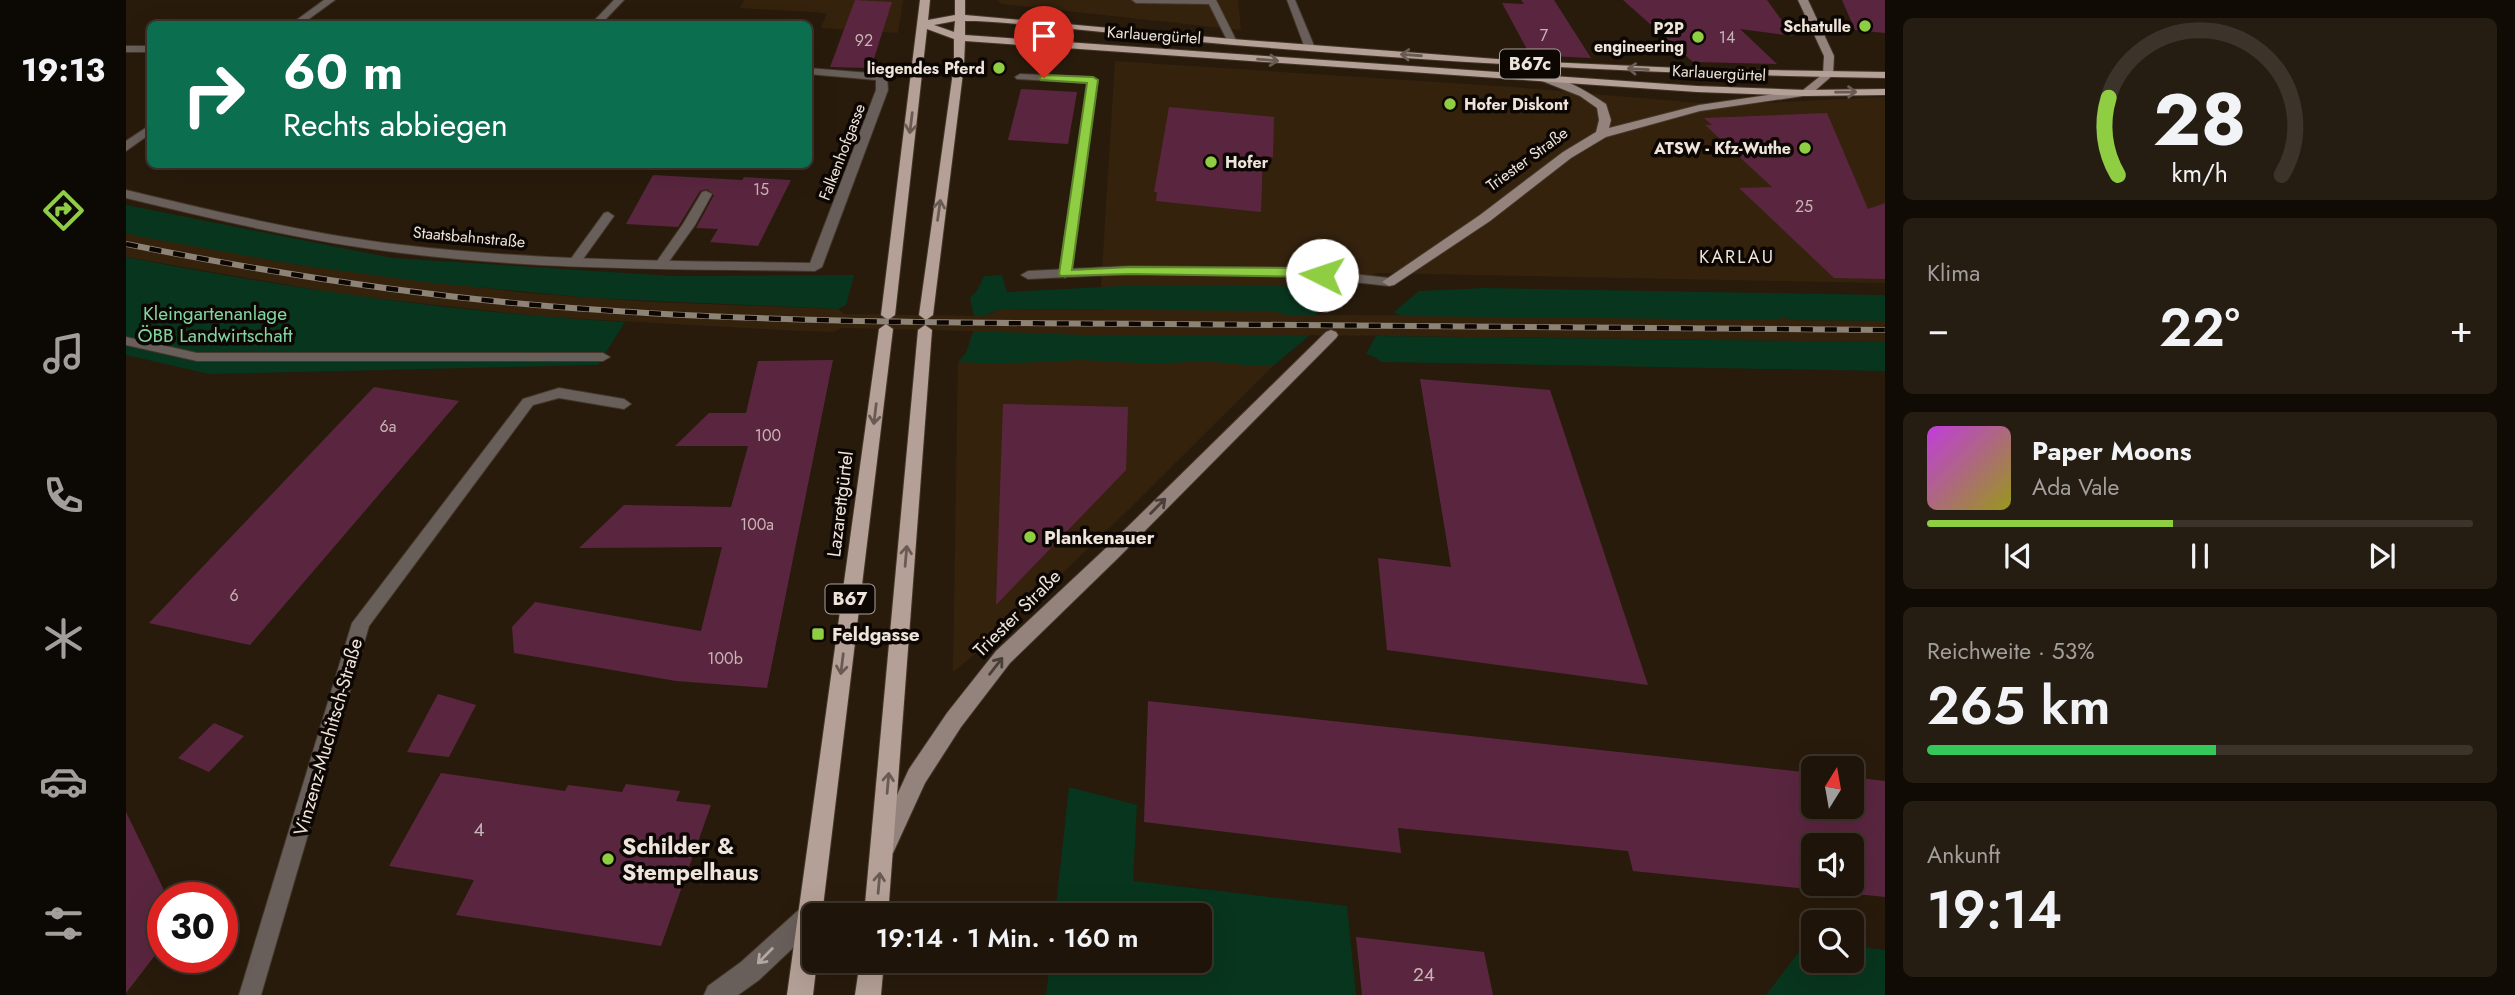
<!DOCTYPE html>
<html lang="de">
<meta charset="utf-8">
<style>
:root{--surface:#1e1409;--page:#261d12;--text:#f1f3f6;--muted:#a19e9c;--line:#3c332a;--accent:#8fcd42}
body{margin:0;font-family:Jost,sans-serif;background:var(--page);color:var(--text);height:100vh;display:flex;flex-direction:column;font-size:26px;white-space:nowrap}
*{box-sizing:border-box;margin:0}
p{font-size:23px;color:var(--muted)}
.icon{flex:none;width:38px;height:38px;fill:none;stroke:currentColor;stroke-width:2;stroke-linecap:round;stroke-linejoin:round}
.map{position:relative;flex:1;overflow:hidden}
.side{display:flex;flex-direction:column;gap:18px;padding:18px;background:#100b05;width:630px}
.side>*{flex:none}
.guide{position:absolute;left:21px;top:21px;width:665px;height:147px;border-radius:10px;box-shadow:0 7px 28px #0002,0 0 0 2px var(--line);background:#0b6e4f;color:#fff;overflow:hidden}
.needle{width:46px;rotate:11deg}
.fabs{position:absolute;left:1675px;top:756px;display:grid;gap:14px}
.fabs a{display:grid;place-items:center;width:63px;height:63px;border-radius:10px;background:var(--surface);box-shadow:0 7px 28px #0002,0 0 0 2px var(--line);font-size:35px}
.speed{position:absolute;left:21px;top:882px;display:flex;gap:14px;font-size:35px;font-weight:700;text-align:center}
.speed>*{display:grid;place-content:center;width:91px;height:91px;border-radius:50%;background:var(--surface);box-shadow:0 7px 28px #0002,0 0 0 2px var(--line);line-height:1}
.speed .limit{border:10px solid #d22;background:#fff;color:#111}
.pin{position:absolute;display:grid;place-items:center;width:60px;height:60px;color:#fff;margin:-72px -30px;border-radius:50% 50% 50% 0;rotate:-45deg;box-shadow:0 0 7px #0007}
.pin .icon{rotate:45deg}
.me{position:absolute;width:77px;margin:-38px;rotate:274deg;stroke-linejoin:round;filter:drop-shadow(0 0 5px #0008)}
.turn{display:flex;align-items:center;gap:24px;height:147px;padding:0 21px;font-size:32px}
.turn .icon{width:91px;height:91px;stroke-width:2.5}
.turn b{display:block;font-size:49px;line-height:60px}
.big{font-size:52px;font-weight:600;line-height:1.1}
.side .card{flex:1;display:flex;flex-direction:column;justify-content:center;gap:10px;min-width:0;padding:0 24px;border-radius:10px;background:var(--page)}
.side .dial{align-items:center;gap:0}
.dial svg{height:182px;overflow:visible;fill:none;stroke:var(--line);stroke-width:7;stroke-linecap:round;text-anchor:middle}
.dial text{fill:var(--text);stroke:none}
.song{display:flex;align-items:center;gap:21px}
.cover{width:84px;height:84px;border-radius:10px;background:linear-gradient(135deg,hsl(290 70% 55%),hsl(60 70% 35%))}
.played{height:7px;border-radius:4px;background:linear-gradient(90deg,var(--accent) 45%,var(--line) 45%)}
.keys{display:flex;justify-content:space-around;direction:ltr}
.heat{display:flex;justify-content:space-between;align-items:center;font-size:38px;direction:ltr}
.charge{height:10px;border-radius:5px;background:linear-gradient(90deg,#34c759 53%,var(--line) 0)}
.trip{position:absolute;left:676px;top:903px;width:410px;height:70px;border-radius:10px;background:var(--surface);box-shadow:0 7px 28px #0002,0 0 0 2px var(--line);font-weight:600;line-height:70px;text-align:center}
main{display:flex;flex:1;min-height:0}
.tab-bar{display:flex;flex-direction:column;width:126px;justify-content:space-around;align-items:center;background:#0c0804;color:var(--muted)}
.tab-bar .icon{width:49px;height:49px}
.tab-bar .current{color:var(--accent)}
.tab-bar b{font-size:32px;color:var(--text)}
.map>svg:first-child{display:block}
.built{fill:#34220d}
.green{fill:#08351d}
.building{fill:#5a263f;fill-rule:evenodd}
.lines{fill:none;stroke-linecap:round;stroke-linejoin:round}
.service-casing{stroke:#443729;stroke-width:2}
.minor-casing{stroke:#443729;stroke-width:2}
.secondary-casing{stroke:#443729;stroke-width:2}
.primary-casing{stroke:#443729;stroke-width:2}
.service{fill:#685e5a;fill-rule:evenodd}
.minor{fill:#685e5a;fill-rule:evenodd}
.secondary{fill:#93837c;fill-rule:evenodd}
.primary{fill:#b4a096;fill-rule:evenodd}
.rail-casing{stroke:#8e8377;stroke-width:6}
.rail{stroke:#0d0703;stroke-width:4.5;stroke-dasharray:12;stroke-linecap:butt}
.oneway{stroke:#695b54}
.oneway2{stroke:#493f39}
.oneway3{stroke:#b2a8a1}
.route{fill:#8fcd42;stroke:#5d852b;stroke-width:2}
.poi-dot{fill:#8fcd42;stroke:#0d0703;stroke-width:2.5}
.labels{text-anchor:middle;dominant-baseline:central;stroke-width:7;stroke-linejoin:round;paint-order:stroke}
.far-poi-label{font-size:16px;font-weight:bold;fill:#eee4db;stroke:#0d0703;text-anchor:end}
.far-street-label{font-size:16px;fill:#eee4db;stroke:#0d0703}
.number-label{font-size:16px;fill:#c9b4b4}
.shield{fill:#0d0703;stroke:#aaa29a;stroke-width:2}
.shield-label{font-size:18px;font-weight:bold;fill:#eee4db}
.far-neighbourhood-label{font-size:18px;letter-spacing:2px;fill:#eee4db;stroke:#0d0703}
.park-label{font-size:19px;fill:#82d7a2;stroke:#0d0703}
.street-label{font-size:19px;fill:#eee4db;stroke:#0d0703}
.poi-label{font-size:19px;font-weight:bold;fill:#eee4db;stroke:#0d0703;text-anchor:start}
.near-number-label{font-size:19px;fill:#c9b4b4}
.near-poi-label{font-size:23px;font-weight:bold;fill:#eee4db;stroke:#0d0703;text-anchor:start}
</style>
<main>
<nav class="tab-bar">
<b>19:13</b>
<svg class="icon current" aria-label="directions" viewBox="0 0 24 24"><path d="M12 3l9 9-9 9-9-9zM9 14v-3h6M13 9l2 2-2 2"/></svg>
<svg class="icon" aria-label="music" viewBox="0 0 24 24"><path d="M9 18V5l10-2v13"/><circle cx="6" cy="18" r="3"/><circle cx="16" cy="16" r="3"/></svg>
<svg class="icon" aria-label="phone" viewBox="0 0 24 24"><path d="M5 4h4l2 5-3 2q2 4 5 5l2-3 5 2v4C11 20 4 13 5 4z"/></svg>
<svg class="icon" aria-label="climate" viewBox="0 0 24 24"><path d="M12 3v18M4 7l16 10M4 17L20 7"/></svg>
<svg class="icon" aria-label="car" viewBox="0 0 24 24"><path d="M5 17H2v-5l4-1 3-4h7l3 4 3 1v5h-3M9 17h6M6 11h13"/><circle cx="7" cy="17" r="2"/><circle cx="17" cy="17" r="2"/></svg>
<svg class="icon" aria-label="filters" viewBox="0 0 24 24"><path d="M4 7h16M4 17h16"/><circle cx="9" cy="7" r="2"/><circle cx="15" cy="17" r="2"/></svg>
</nav>
<div class="map">
<svg width="1759" height="995" viewBox="0 0 1759 995">
<rect width="100%" height="100%" fill="#281b0c"/>
<!-- built -->
<g class="built">
<polygon points="618,0 777,0 772,33 695,28 701,13 614,8"/>
<polygon points="871,0 1112,0 1115,30 876,4"/>
<polygon points="989,61 1387,87 1597,105 1759,97 1759,283 1251,273 1199,302 1190,315 1656,317 1667,320 1759,321 1759,342 1184,335 1148,365 999,513 869,638 827,672 832,362 840,353 847,331 715,328 708,332 655,330 420,317 220,295 0,257 0,233 173,265 400,293 527,302 712,309 718,314 857,316 875,309 978,310 975,287"/>
</g>
<!-- green -->
<g class="green">
<polygon points="0,205 266,258 547,276 728,275 720,305 712,309 465,298 307,283 173,265 11,236 0,233"/>
<path d="M0,257C165,289 331,313 499,322L472,365L83,374L0,355Z"/>
<polygon points="876,275 881,292 995,286 1128,285 1171,287 1199,302 1189,316 1163,316 1147,311 875,309 857,316 848,316 844,298 851,291 858,276"/>
<polygon points="1359,288 1759,295 1759,321 1667,320 1656,317 1650,320 1275,316 1268,312 1293,291"/>
<polygon points="848,331 983,336 1184,335 1148,365 1127,366 1080,361 1030,364 956,360 871,364 832,362 840,353"/>
<polygon points="1250,336 1759,342 1759,371 1254,362 1251,358 1240,354"/>
<polygon points="943,787 1011,805 1007,881 1221,906 1230,995 920,995 924,961 1073,961 1073,915 929,915"/>
<polygon points="1682,940 1687,941 1687,961 1726,961 1726,946 1759,950 1759,995 1640,995"/>
</g>
<!-- building -->
<g class="building">
<polygon points="729,0 766,2 745,68 704,67"/>
<polygon points="1395,0 1428,0 1465,58 1404,55 1376,3 1398,4"/>
<polygon points="1497,0 1641,0 1667,36 1614,29 1651,64 1567,62"/>
<polygon points="1716,0 1759,0 1759,33 1729,30"/>
<polygon points="895,89 951,92 942,144 882,140"/>
<polygon points="1043,107 1148,117 1147,157 1137,156 1135,212 1030,201 1031,192 1028,192"/>
<polygon points="1701,113 1742,209 1759,203 1759,279 1708,278 1613,188 1646,187 1579,125 1586,125 1578,118"/>
<polygon points="527,175 616,180 618,177 665,180 632,246 584,242 592,229 570,228 588,195 581,189 574,191 552,227 500,224"/>
<polygon points="707,360 641,688 550,681 388,653 386,627 409,602 575,631 596,547 453,548 498,505 605,507 622,446 549,446 583,413 620,413 632,361"/>
<polygon points="1294,379 1424,390 1522,685 1261,650 1252,558 1325,567"/>
<polygon points="248,387 333,401 124,645 23,623"/>
<polygon points="877,404 1002,407 1000,470 870,605"/>
<polygon points="312,694 350,705 323,757 281,752"/>
<path d="M1022,701L1687,773V807H1726V777L1759,781V897L1507,871L1502,851L1272,828L1275,853L1018,822ZM1687,845H1726V884H1687Z"/>
<polygon points="88,723 118,736 83,772 52,758"/>
<polygon points="315,773 439,791 442,785 496,792 500,784 554,791 550,801 585,805 535,946 330,915 348,880 263,866"/>
<polygon points="0,812 37,888 37,945 0,993"/>
<polygon points="1230,937 1358,952 1367,995 1236,995"/>
</g>
<g class="lines">
<defs>
<g id="service">
<polygon points="1006,0 1090,0 1111,42 1103,44 1083,4 1010,3"/>
<polygon points="1161,0 1169,0 1189,48 1187,50 1179,48"/>
<polygon points="894,74 967,77 972,80 945,274 939,278 933,274 962,83 891,79 889,77"/>
<polygon points="580,191 586,194 569,225 539,267 531,267 529,264 557,224 576,192"/>
<polygon points="482,212 488,216 452,266 444,266 444,260 478,213"/>
<polygon points="0,337 71,353 477,353 484,357 477,361 71,361 0,345"/>
<polygon points="433,388 498,399 505,404 498,409 433,398 407,405 243,626 135,995 113,995 226,623 397,399"/>
</g>
<g id="minor">
<polygon points="198,0 209,0 176,24 165,24"/>
<polygon points="488,0 498,0 475,24 465,24"/>
<rect x="0" y="46" width="24" height="6"/>
<path d="M682,68L756,74L761,77L762,90L696,267L689,271C551,269 413,270 276,253C183,242 91,220 0,198V190C91,212 183,234 276,245C411,261 548,261 684,263L750,90V80L682,74Z"/>
<polygon points="24,125 24,134 0,151 0,141"/>
<polygon points="1005,266 1174,268 1263,278 1270,282 1263,286 1174,276 1005,274 902,279 895,275 902,271"/>
<polygon points="684,903 692,907 696,915 688,915 688,928 633,980 612,995 578,995 582,986 615,962 676,907"/>
</g>
<g id="secondary">
<path d="M1672,0H1682L1708,56L1707,75L1684,95L1574,111L1480,137L1445,158L1364,221L1268,285L1263,286L1256,282L1354,215L1437,152L1470,132L1473,120L1471,108L1454,96L1416,81V77C1436,75 1463,93 1480,104L1485,120L1483,128L1573,105L1677,90L1697,74L1698,56Z"/>
<polygon points="1205,330 1210,332 1212,335 1210,338 992,558 884,663 835,727 799,783 767,853 759,856 751,853 748,845 783,769 821,713 870,651 980,548 1200,332"/>
</g>
<g id="primary">
<path d="M794,0H804L802,20L829,15V0H839V15L1106,39L1397,61L1577,69L1759,72V78C1541,75 1325,63 1108,45C1022,38 936,26 850,21H839V35L1571,86L1680,90L1759,89V95L1680,96L1571,92L839,41L838,65L807,315L800,320L793,315L828,65V39L801,29L769,315L762,320L755,315ZM829,21L828,32L808,25Z"/>
<polygon points="760,324 767,329 696,915 688,915 688,961 691,961 687,995 661,995 753,329"/>
<polygon points="799,325 806,330 762,915 738,915 792,330"/>
<polygon points="734,961 758,961 755,995 729,995"/>
</g>
</defs>
<!-- service casing -->
<use href="#service" class="service-casing"/>
<!-- minor casing -->
<use href="#minor" class="minor-casing"/>
<!-- secondary casing -->
<use href="#secondary" class="secondary-casing"/>
<!-- primary casing -->
<use href="#primary" class="primary-casing"/>
<!-- service -->
<use href="#service" class="service"/>
<!-- minor -->
<use href="#minor" class="minor"/>
<!-- secondary -->
<use href="#secondary" class="secondary"/>
<!-- primary -->
<use href="#primary" class="primary"/>
<defs>
<path id="rail" d="M0,244C139,272 279,294 421,306C627,323 834,323 1041,324C1280,326 1520,328 1759,330"/>
</defs>
<!-- rail casing -->
<use href="#rail" class="rail-casing"/>
<!-- rail -->
<use href="#rail" class="rail"/>
</g>
<!-- one-way arrows -->
<defs><path id="oneway-shaft" d="M-6 0H5M1.5-3L5.5 0L1.5 3" fill="none" stroke-width="1.6" stroke-linecap="round" stroke-linejoin="round" transform="scale(1.75)"/></defs>
<g class="oneway">
<use href="#oneway-shaft" transform="translate(1285 55) rotate(-176)"/>
<use href="#oneway-shaft" transform="translate(1142 60) rotate(5)"/>
<use href="#oneway-shaft" transform="translate(1512 69) rotate(-177)"/>
<use href="#oneway-shaft" transform="translate(1720 92) rotate(-1)"/>
<use href="#oneway-shaft" transform="translate(785 123) rotate(97)"/>
<use href="#oneway-shaft" transform="translate(813 210) rotate(-82)"/>
<use href="#oneway-shaft" transform="translate(749 414) rotate(97)"/>
<use href="#oneway-shaft" transform="translate(780 556) rotate(-85)"/>
<use href="#oneway-shaft" transform="translate(716 664) rotate(97)"/>
<use href="#oneway-shaft" transform="translate(762 783) rotate(-85)"/>
<use href="#oneway-shaft" transform="translate(753 883) rotate(-85)"/>
</g>
<g class="oneway2">
<use href="#oneway-shaft" transform="translate(1032 506) rotate(-45)"/>
<use href="#oneway-shaft" transform="translate(870 666) rotate(-52)"/>
</g>
<use class="oneway3" href="#oneway-shaft" transform="translate(639 956) rotate(134)"/>
<!-- route -->
<polygon class="route" points="918,75 967,77 972,80 946,270 1005,267 1174,268 1201,272 1201,277 1005,274 935,276 933,274 961,83 915,80 913,78"/>
<!-- markers -->
<g class="poi-dot">
<circle cx="1739" cy="26" r="7"/>
<circle cx="1572" cy="37" r="7"/>
<circle cx="873" cy="68" r="7"/>
<circle cx="1324" cy="104" r="7"/>
<circle cx="1679" cy="148" r="7"/>
<circle cx="1085" cy="162" r="7"/>
<circle cx="904" cy="537" r="7"/>
<rect x="685" y="627" width="14" height="14" rx="3.5"/>
<circle cx="482" cy="859" r="7"/>
</g>
<g class="labels">
<!-- far-poi labels -->
<g class="far-poi-label">
<text x="1725" y="26">Schatulle</text>
<text x="1558" y="28">P2P<tspan x="1558" dy="18">engineering</tspan></text>
<text x="859" y="68">liegendes Pferd</text>
<text x="1338" y="104" text-anchor="start">Hofer Diskont</text>
<text x="1665" y="148">ATSW - Kfz-Wuthe</text>
<text x="1099" y="162" text-anchor="start">Hofer</text>
</g>
<!-- far-street labels -->
<g class="far-street-label">
<text transform="translate(1028 35) rotate(4)">Karlauergürtel</text>
<text transform="translate(1593 73) rotate(3)">Karlauergürtel</text>
<text transform="translate(716 152) rotate(-69)">Falkenhofgasse</text>
<text transform="translate(1401 159) rotate(-36)">Triester Straße</text>
<text transform="translate(343 237) rotate(5)">Staatsbahnstraße</text>
</g>
<!-- number labels -->
<g class="number-label">
<text x="1418" y="35">7</text>
<text x="1601" y="37">14</text>
<text x="738" y="40">92</text>
<text x="635" y="189">15</text>
<text x="1678" y="206">25</text>
<text x="262" y="426">6a</text>
<text x="642" y="435">100</text>
<text x="631" y="524">100a</text>
<text x="108" y="595">6</text>
<text x="599" y="658">100b</text>
</g>
<!-- shield labels -->
<g class="shield">
<rect x="1374" y="49.5" width="60" height="29" rx="5"/>
<rect x="699.5" y="584.5" width="49" height="29" rx="5"/>
</g>
<g class="shield-label">
<text x="1404" y="64">B67c</text>
<text x="724" y="599">B67</text>
</g>
<!-- far-neighbourhood labels -->
<g class="far-neighbourhood-label">
<text x="1611" y="257">KARLAU</text>
</g>
<!-- park labels -->
<g class="park-label">
<text x="89" y="313">Kleingartenanlage<tspan x="89" dy="22">ÖBB Landwirtschaft</tspan></text>
</g>
<!-- street labels -->
<g class="street-label">
<text transform="translate(714 504) rotate(-83)">Lazarettgürtel</text>
<text transform="translate(891 613) rotate(-45)">Triester Straße</text>
<text transform="translate(202 737) rotate(-74)">Vinzenz-Muchitsch-Straße</text>
</g>
<!-- poi labels -->
<g class="poi-label">
<text x="918" y="537">Plankenauer</text>
<text x="706" y="634">Feldgasse</text>
</g>
<!-- near-number labels -->
<g class="near-number-label">
<text x="353" y="829">4</text>
<text x="1298" y="974">24</text>
</g>
<!-- near-poi labels -->
<g class="near-poi-label">
<text x="496" y="846">Schilder &amp;<tspan x="496" dy="26">Stempelhaus</tspan></text>
</g>
</g>
</svg>
<div class="fabs">
<a><svg class="needle" viewBox="-14 -14 28 28"><path d="M0-13l5 13h-10z" fill="#e53935"/><path d="M0 13l5-13h-10z" fill="#a19e9c"/></svg></a>
<a><svg class="icon" aria-label="sound" viewBox="0 0 24 24"><path d="M4 9h4l5-4v14l-5-4H4zM17 9q2 3 0 6"/></svg></a>
<a><svg class="icon" aria-label="search" viewBox="0 0 24 24"><circle cx="10" cy="10" r="6"/><path d="M15 15l6 6"/></svg></a>
</div>
<div class="speed"><div class="limit">30</div></div>
<div class="pin" style="left:918px;top:78px;background:#d93025"><svg class="icon" aria-label="arrive" viewBox="0 0 24 24"><path d="M6 21V4h12l-3 4 3 4H6"/></svg></div>
<svg class="me" style="left:1196px;top:275px" viewBox="-20 -20 40 40"><circle r="19" fill="#fff"/><path d="M0-13L10 11 0 6-10 11z" fill="#8fcd42"/></svg>
<div class="trip">19:14 · 1 Min. · 160 m</div>
<div class="guide">
<div class="turn"><svg class="icon" aria-label="right" viewBox="0 0 24 24"><path d="M7 20v-9h11M14 6l5 5-5 5"/></svg><div><b>60 m</b>Rechts abbiegen</div></div>
</div>
</div>
<section class="side">
<div class="card dial"><svg viewBox="0 0 100 80">
<path d="M14 69A42 42 0 1 1 86 69"/>
<path d="M14 69A42 42 0 0 1 10 35" stroke="#8fcd42"/>
<text x="50" y="56" font-size="32" font-weight="700">28</text>
<text x="50" y="72" font-size="11">km/h</text>
</svg></div>
<div class="card"><p>Klima</p>
<div class="heat"><a>−</a><b class="big">22°</b><a>+</a></div>
</div>
<div class="card">
<div class="song"><i class="cover"></i><div><b>Paper Moons</b><p>Ada Vale</p></div></div>
<div class="played"></div>
<div class="keys"><svg class="icon" aria-label="previous" viewBox="0 0 24 24"><path d="M18 5L8 12l10 7zM5 5v14"/></svg><svg class="icon" aria-label="pause" viewBox="0 0 24 24"><path d="M8 5v14M16 5v14"/></svg><svg class="icon" aria-label="next" viewBox="0 0 24 24"><path d="M6 5l10 7-10 7zM19 5v14"/></svg></div>
</div>
<div class="card"><p>Reichweite · 53%</p><b class="big">265 km</b><div class="charge"></div></div>
<div class="card"><p>Ankunft</p><b class="big">19:14</b></div>
</section>
</main>
